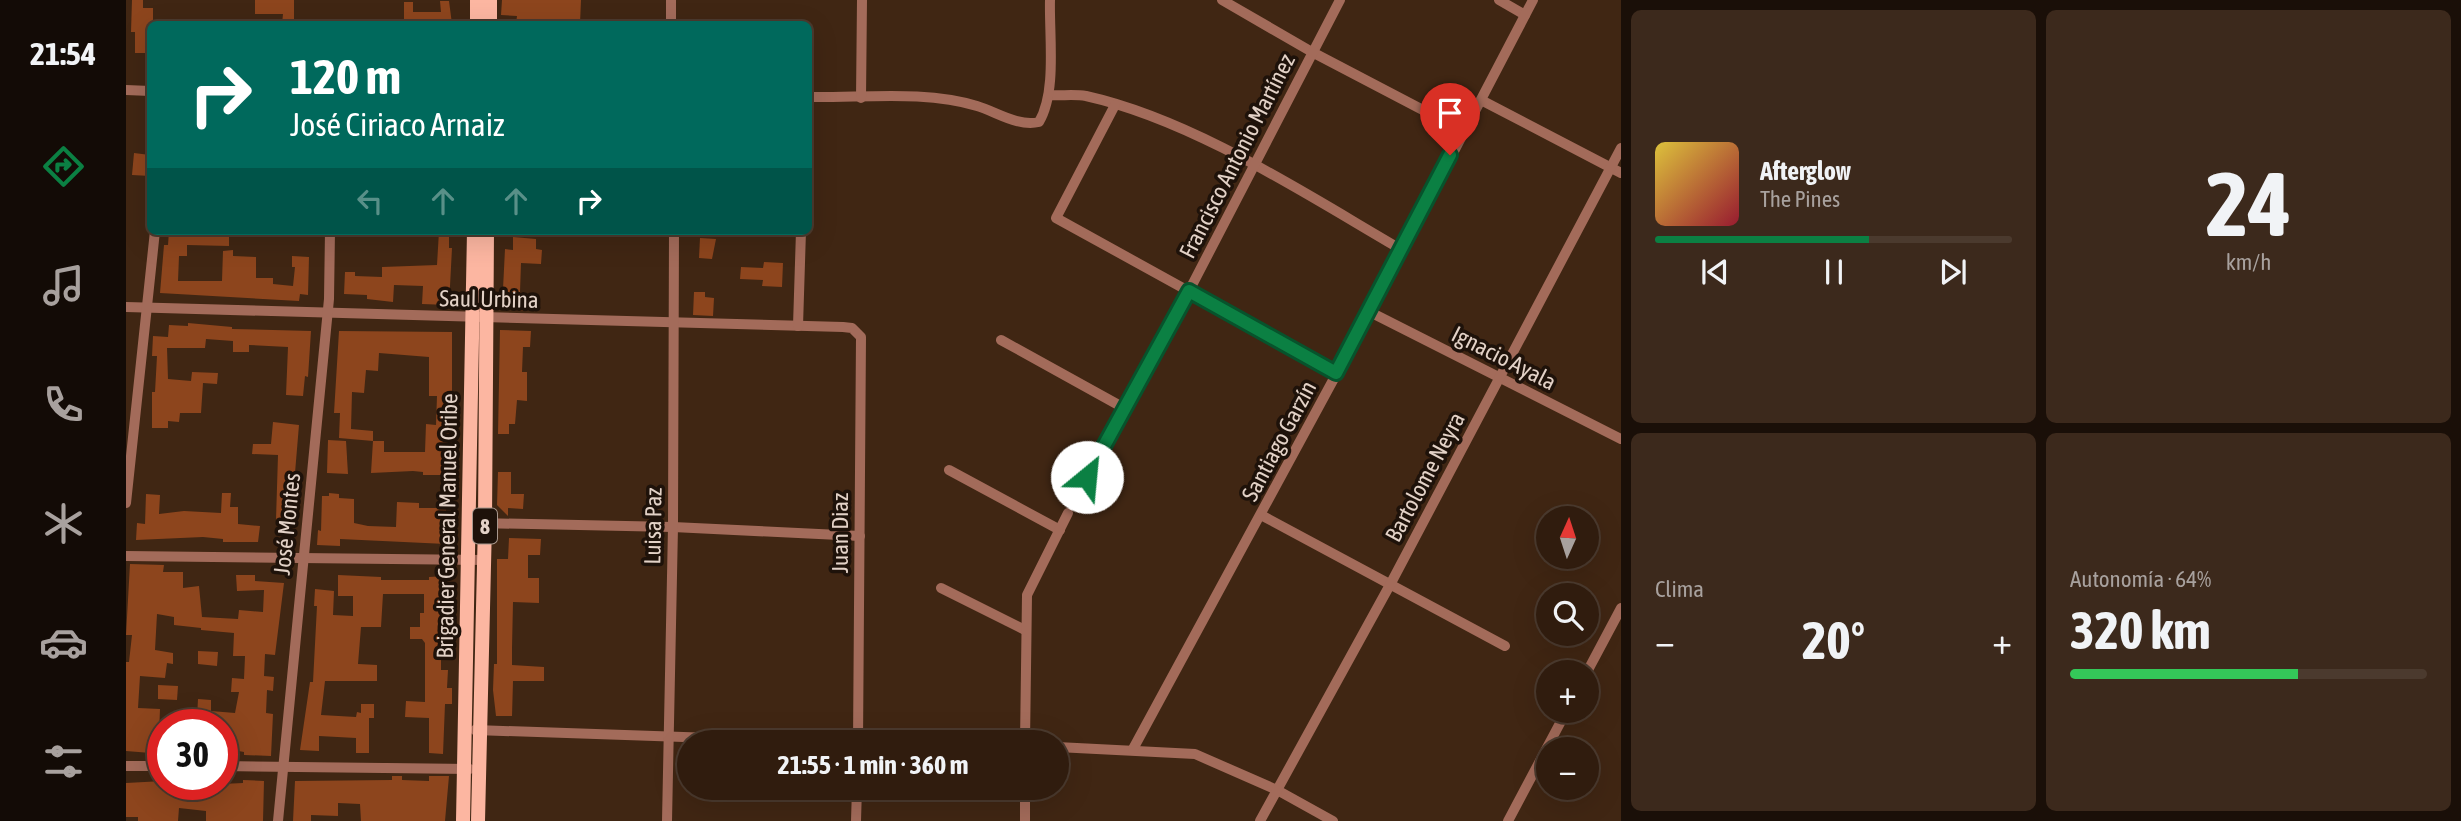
<!DOCTYPE html>
<html lang="es">
<meta charset="utf-8">
<style>
:root{--surface:#301c0e;--page:#3c291c;--text:#f1f3f6;--muted:#a8a19e;--line:#4b3a2e;--accent:#0b8043}
body{margin:0;font-family:"Asap Condensed",sans-serif;background:var(--page);color:var(--text);height:100vh;display:flex;flex-direction:column;font-size:26px;white-space:nowrap}
*{box-sizing:border-box;margin:0}
p{font-size:23px;color:var(--muted)}
.icon{flex:none;width:38px;height:38px;fill:none;stroke:currentColor;stroke-width:2;stroke-linecap:round;stroke-linejoin:round}
.map{position:relative;flex:1;overflow:hidden}
.sheet{display:flex;flex-direction:column;gap:10px;padding:10px;background:#1a0f08;width:840px}
.sheet>*{flex:none}
.top-card{position:absolute;left:21px;top:21px;width:665px;height:214px;border-radius:10px;box-shadow:0 7px 28px #0002,0 0 0 2px var(--line);background:#00695c;color:#fff;overflow:hidden}
.needle{width:46px;rotate:3deg}
.controls{position:absolute;left:1410px;top:506px;display:grid;gap:14px}
.controls a{display:grid;place-items:center;width:63px;height:63px;border-radius:50%;background:var(--surface);box-shadow:0 7px 28px #0002,0 0 0 2px var(--line);font-size:35px}
.speed{position:absolute;left:21px;top:709px;display:flex;gap:14px;font-size:35px;font-weight:700;text-align:center}
.speed>*{display:grid;place-content:center;width:91px;height:91px;border-radius:50%;background:var(--surface);box-shadow:0 7px 28px #0002,0 0 0 2px var(--line);line-height:1}
.speed .limit{border:10px solid #d22;background:#fff;color:#111}
.pin{position:absolute;display:grid;place-items:center;width:60px;height:60px;color:#fff;margin:-72px -30px;border-radius:50% 50% 50% 0;rotate:-45deg;box-shadow:0 0 7px #0007}
.pin .icon{rotate:45deg}
.me{position:absolute;width:77px;margin:-38px;rotate:28deg;stroke-linejoin:round;filter:drop-shadow(0 0 5px #0008)}
.turn{display:flex;align-items:center;gap:24px;height:147px;padding:0 28px;font-size:32px}
.turn .icon{width:91px;height:91px;stroke-width:2.5}
.turn b{display:block;font-size:49px;line-height:60px}
.lanes{display:flex;align-items:center;height:66px;padding:0 28px;background:#0003;justify-content:center;gap:35px;direction:ltr}
.lanes .off{opacity:.35}
.big{font-size:52px;font-weight:700;line-height:1.1}
.sheet .tile{flex:1;display:flex;flex-direction:column;justify-content:center;gap:10px;min-width:0;padding:0 24px;border-radius:10px;background:var(--page)}
.sheet .dial{align-items:center;gap:0}
.dial b{font-size:91px;line-height:1}
.song{display:flex;align-items:center;gap:21px}
.cover{width:84px;height:84px;border-radius:10px;background:linear-gradient(135deg,hsl(50 70% 55%),hsl(350 70% 35%))}
.played{height:7px;border-radius:4px;background:linear-gradient(90deg,var(--accent) 60%,var(--line) 60%)}
.keys{display:flex;justify-content:space-around;direction:ltr}
.heat{display:flex;justify-content:space-between;align-items:center;font-size:38px;direction:ltr}
.charge{height:10px;border-radius:5px;background:linear-gradient(90deg,#34c759 64%,var(--line) 0)}
.sheet .tiles{flex:1;display:grid;gap:10px;grid-template-columns:repeat(2,1fr)}
.trip{position:absolute;left:551px;top:730px;width:392px;height:70px;border-radius:35px;background:var(--surface);box-shadow:0 7px 28px #0002,0 0 0 2px var(--line);font-weight:700;line-height:70px;text-align:center}
main{display:flex;flex:1;min-height:0}
.menu{display:flex;flex-direction:column;width:126px;justify-content:space-around;align-items:center;background:#130b06;color:var(--muted)}
.menu .icon{width:49px;height:49px}
.menu .on{color:var(--accent)}
.menu b{font-size:32px;color:var(--text)}
.map>svg:first-child{display:block}
.building{fill:#8d451d;fill-rule:evenodd}
.lines{fill:none;stroke-linecap:round;stroke-linejoin:round}
.street{stroke:#a36b5a;stroke-width:10}
.primary{stroke:#fcb6a1;stroke-width:14}
.route-casing{stroke:#07532c;stroke-width:18}
.route{stroke:#0b8043;stroke-width:12}
.labels{text-anchor:middle;dominant-baseline:central;stroke-width:7;stroke-linejoin:round;paint-order:stroke}
.shield{fill:#1e120a;stroke:#a8988e;stroke-width:2}
.shield-label{font-size:21px;font-weight:bold;fill:#e3d2c7}
.street-label{font-size:23px;fill:#e3d2c7;stroke:#1e120a}
</style>
<main>
<nav class="menu">
<b>21:54</b>
<svg class="icon on" aria-label="directions" viewBox="0 0 24 24"><path d="M12 3l9 9-9 9-9-9zM9 14v-3h6M13 9l2 2-2 2"/></svg>
<svg class="icon" aria-label="music" viewBox="0 0 24 24"><path d="M9 18V5l10-2v13"/><circle cx="6" cy="18" r="3"/><circle cx="16" cy="16" r="3"/></svg>
<svg class="icon" aria-label="phone" viewBox="0 0 24 24"><path d="M5 4h4l2 5-3 2q2 4 5 5l2-3 5 2v4C11 20 4 13 5 4z"/></svg>
<svg class="icon" aria-label="climate" viewBox="0 0 24 24"><path d="M12 3v18M4 7l16 10M4 17L20 7"/></svg>
<svg class="icon" aria-label="car" viewBox="0 0 24 24"><path d="M5 17H2v-5l4-1 3-4h7l3 4 3 1v5h-3M9 17h6M6 11h13"/><circle cx="7" cy="17" r="2"/><circle cx="17" cy="17" r="2"/></svg>
<svg class="icon" aria-label="filters" viewBox="0 0 24 24"><path d="M4 7h16M4 17h16"/><circle cx="9" cy="7" r="2"/><circle cx="15" cy="17" r="2"/></svg>
</nav>
<div class="map">
<svg width="1495" height="821" viewBox="0 0 1495 821">
<rect width="100%" height="100%" fill="#402613"/>
<!-- building -->
<g class="building">
<polygon points="6,0 17,0 17,8 27,8 27,24 24,24 24,32 22,32 22,53 9,53 9,32 5,32"/>
<polygon points="129,0 168,0 168,24 156,24 157,14 129,14"/>
<polygon points="376,0 455,0 454,24 390,24 391,16 375,15"/>
<polygon points="314,1 323,1 326,24 278,24 278,2 287,2 287,12 315,12"/>
<polygon points="8,153 24,155 24,176 6,175"/>
<polygon points="43,231 103,233 103,246 61,245 61,256 53,256 52,281 96,281 97,251 107,250 107,256 130,257 130,278 147,278 147,284 167,286 169,267 166,267 166,256 183,257 182,295 174,294 173,301 34,293 38,245 42,245"/>
<polygon points="313,231 323,231 323,248 326,248 323,305 296,304 297,286 268,285 267,302 241,299 241,295 218,294 219,272 229,272 229,276 256,277 256,267 311,265"/>
<polygon points="387,237 410,239 410,249 416,250 415,264 395,263 394,292 400,293 399,311 376,309 379,249 387,250"/>
<polygon points="574,238 590,239 586,259 573,258"/>
<polygon points="638,262 657,263 656,287 636,286 637,280 614,279 615,267 637,268"/>
<polygon points="568,292 579,292 579,297 588,298 587,316 567,315"/>
<polygon points="62,323 106,327 106,329 185,331 182,377 179,376 177,396 160,395 162,347 123,345 123,352 107,352 107,341 80,339 79,348 41,348 42,379 65,381 66,372 92,373 91,384 77,383 75,413 54,413 53,422 42,421 42,428 26,428 26,392 29,392 31,356 26,356 27,336 42,337 43,325 62,326"/>
<polygon points="374,330 405,331 404,347 397,347 396,372 401,372 401,401 391,400 389,424 383,424 383,434 372,434"/>
<path d="M213,331L326,332V396L321,454H325L324,475H297V472L287,471L245,473L247,441L213,438L214,413H208ZM253,353L303,357V396H311L310,425L300,424L299,452H258V441H247V431L225,429L226,392L238,393L240,370L252,371Z"/>
<polygon points="147,422 173,425 165,521 150,520 152,455 126,454 127,444 145,444"/>
<polygon points="202,440 220,441 222,474 201,473"/>
<polygon points="372,472 385,472 385,494 398,494 397,509 382,508 382,516 371,505"/>
<polygon points="96,493 105,493 104,507 112,507 112,524 134,526 132,542 97,542 97,539 77,537 10,540 11,523 19,524 20,494 34,495 33,514 58,511 95,513"/>
<polygon points="203,493 213,494 213,498 228,499 228,523 242,526 270,527 271,502 293,503 293,508 320,508 320,544 214,539 214,546 191,545 192,530 195,531 196,496 203,496"/>
<polygon points="383,538 415,539 414,555 402,555 402,578 413,578 413,603 387,602 386,648 386,665 418,667 418,681 387,681 386,716 370,716 367,690 368,664 371,664 371,559 382,559"/>
<polygon points="4,564 38,565 37,572 57,572 57,588 73,586 76,617 112,619 113,610 137,612 138,590 111,591 110,575 129,575 129,581 158,583 149,655 139,654 138,676 148,677 147,691 141,690 140,713 147,714 145,756 118,755 118,752 96,748 96,724 78,724 78,719 71,718 72,699 85,700 85,711 109,713 113,692 105,692 106,678 118,679 119,656 107,656 108,633 75,630 75,628 48,625 48,617 31,614 29,650 47,653 47,664 41,663 39,678 14,676 12,708 34,709 33,734 37,734 37,754 0,751 0,662 3,662 6,635 0,635"/>
<polygon points="212,575 255,577 255,580 303,580 303,577 319,576 322,628 327,628 327,641 315,641 315,670 322,670 321,688 326,688 326,704 319,704 317,754 303,753 303,718 279,717 280,701 299,702 299,643 296,639 284,639 284,627 294,627 294,613 298,613 298,594 257,594 255,627 235,627 232,664 251,665 251,681 199,681 195,715 230,717 231,712 235,713 235,704 248,704 248,718 243,718 243,753 230,753 230,738 193,736 193,751 174,750 184,682 187,682 191,606 188,606 189,589 208,591 207,615 227,616 227,596 212,596"/>
<polygon points="72,651 92,652 91,666 72,664"/>
<polygon points="32,685 52,686 51,700 32,699"/>
<polygon points="266,776 276,776 276,780 303,781 303,776 323,776 319,821 235,821 234,804 212,803 212,816 185,815 185,821 167,821 169,781 266,780"/>
<polygon points="117,780 138,781 137,821 80,821 80,811 53,808 52,821 12,821 12,817 0,817 0,783 37,781 37,784 96,784 117,783"/>
</g>
<g class="lines">
<!-- street -->
<g class="street">
<polyline points="545,0 545,24"/>
<polyline points="1096,0 1186,52 1337,131"/>
<polyline points="1373,0 1399,15"/>
<polyline points="0,90 24,91"/>
<path d="M923,95C935,96 948,94 960,96C1068,120 1181,195 1276,250"/>
<path d="M682,97C736,98 800,90 851,106C871,112 892,127 913,122C931,92 923,36 924,0"/>
<polyline points="735,98 736,0"/>
<polyline points="1355,100 1495,173"/>
<polyline points="989,105 930,218 1211,373"/>
<polyline points="0,307 717,327 726,328 735,337 732,742"/>
<polyline points="1244,312 1495,439"/>
<polyline points="672,326 675,231"/>
<polyline points="875,340 998,408"/>
<polyline points="823,470 934,530"/>
<polyline points="961,477 1063,291 1214,0"/>
<polyline points="0,503 29,231"/>
<polyline points="1135,515 1379,646"/>
<polyline points="353,523 547,527 734,536"/>
<polyline points="0,556 358,560"/>
<polyline points="815,588 899,630"/>
<polyline points="1461,672 1495,608"/>
<polyline points="349,730 709,742"/>
<polyline points="899,742 901,595 942,513"/>
<polyline points="931,747 1069,754 1151,790 1207,821"/>
<polyline points="1007,749 1244,312 1407,0"/>
<polyline points="0,766 37,766"/>
<polyline points="96,766 344,769"/>
<polyline points="152,821 203,299 204,231"/>
<polyline points="541,821 547,527 548,231"/>
<polyline points="730,821 731,788"/>
<polyline points="899,821 899,788"/>
<polyline points="1134,821 1265,583 1495,148"/>
<polyline points="1382,821 1441,710"/>
</g>
<!-- primary -->
<g class="primary">
<polyline points="351,24 351,0"/>
<polyline points="364,24 364,0"/>
<polyline points="337,821 348,231"/>
<polyline points="352,821 359,523 361,231"/>
</g>
</g>
<g class="lines">
<defs>
<polyline id="route" points="961,477 1063,291 1210,373 1324,155"/>
</defs>
<!-- route casing -->
<use href="#route" class="route-casing"/>
<!-- route -->
<use href="#route" class="route"/>
</g>
<g class="labels">
<!-- shield labels -->
<rect class="shield" x="347" y="508.5" width="24" height="35" rx="5"/>
<g class="shield-label">
<text x="359" y="526">8</text>
</g>
<!-- street labels -->
<g class="street-label">
<text transform="translate(1111 156) rotate(-63)">Francisco Antonio Martínez</text>
<text transform="translate(363 299) rotate(1)">Saul Urbina</text>
<text transform="translate(1378 358) rotate(27)">Ignacio Ayala</text>
<text transform="translate(1153 441) rotate(-62)">Santiago Garzín</text>
<text transform="translate(1299 477) rotate(-62)">Bartolome Neyra</text>
<text transform="translate(161 524) rotate(-84)">José Montes</text>
<text transform="translate(321 526) rotate(-89)">Brigadier General Manuel Oribe</text>
<text transform="translate(527 526) rotate(-89)">Luisa Paz</text>
<text transform="translate(714 533) rotate(-90)">Juan Diaz</text>
</g>
</g>
</svg>
<div class="controls">
<a><svg class="needle" viewBox="-14 -14 28 28"><path d="M0-13l5 13h-10z" fill="#e53935"/><path d="M0 13l5-13h-10z" fill="#a8a19e"/></svg></a>
<a><svg class="icon" aria-label="search" viewBox="0 0 24 24"><circle cx="10" cy="10" r="6"/><path d="M15 15l6 6"/></svg></a>
<a>+</a>
<a>−</a>
</div>
<div class="speed"><div class="limit">30</div></div>
<div class="pin" style="left:1324px;top:155px;background:#d93025"><svg class="icon" aria-label="arrive" viewBox="0 0 24 24"><path d="M6 21V4h12l-3 4 3 4H6"/></svg></div>
<svg class="me" style="left:961px;top:477px" viewBox="-20 -20 40 40"><circle r="19" fill="#fff"/><path d="M0-13L10 11 0 6-10 11z" fill="#0b8043"/></svg>
<div class="trip">21:55 · 1 min · 360 m</div>
<div class="top-card">
<div class="turn"><svg class="icon" aria-label="right" viewBox="0 0 24 24"><path d="M7 20v-9h11M14 6l5 5-5 5"/></svg><div><b>120 m</b>José Ciriaco Arnaiz</div></div>
<div class="lanes"><svg class="icon off" aria-label="left" viewBox="0 0 24 24"><path d="M17 20v-9H6M10 6l-5 5 5 5"/></svg><svg class="icon off" aria-label="ahead" viewBox="0 0 24 24"><path d="M12 20V5M6 11l6-6 6 6"/></svg><svg class="icon off" aria-label="ahead" viewBox="0 0 24 24"><path d="M12 20V5M6 11l6-6 6 6"/></svg><svg class="icon" aria-label="right" viewBox="0 0 24 24"><path d="M7 20v-9h11M14 6l5 5-5 5"/></svg></div>
</div>
</div>
<section class="sheet">
<div class="tiles">
<div class="tile">
<div class="song"><i class="cover"></i><div><b>Afterglow</b><p>The Pines</p></div></div>
<div class="played"></div>
<div class="keys"><svg class="icon" aria-label="previous" viewBox="0 0 24 24"><path d="M18 5L8 12l10 7zM5 5v14"/></svg><svg class="icon" aria-label="pause" viewBox="0 0 24 24"><path d="M8 5v14M16 5v14"/></svg><svg class="icon" aria-label="next" viewBox="0 0 24 24"><path d="M6 5l10 7-10 7zM19 5v14"/></svg></div>
</div>
<div class="tile dial"><b>24</b><p>km/h</p></div>
<div class="tile"><p>Clima</p>
<div class="heat"><a>−</a><b class="big">20°</b><a>+</a></div>
</div>
<div class="tile"><p>Autonomía · 64%</p><b class="big">320 km</b><div class="charge"></div></div>
</div>
</section>
</main>
